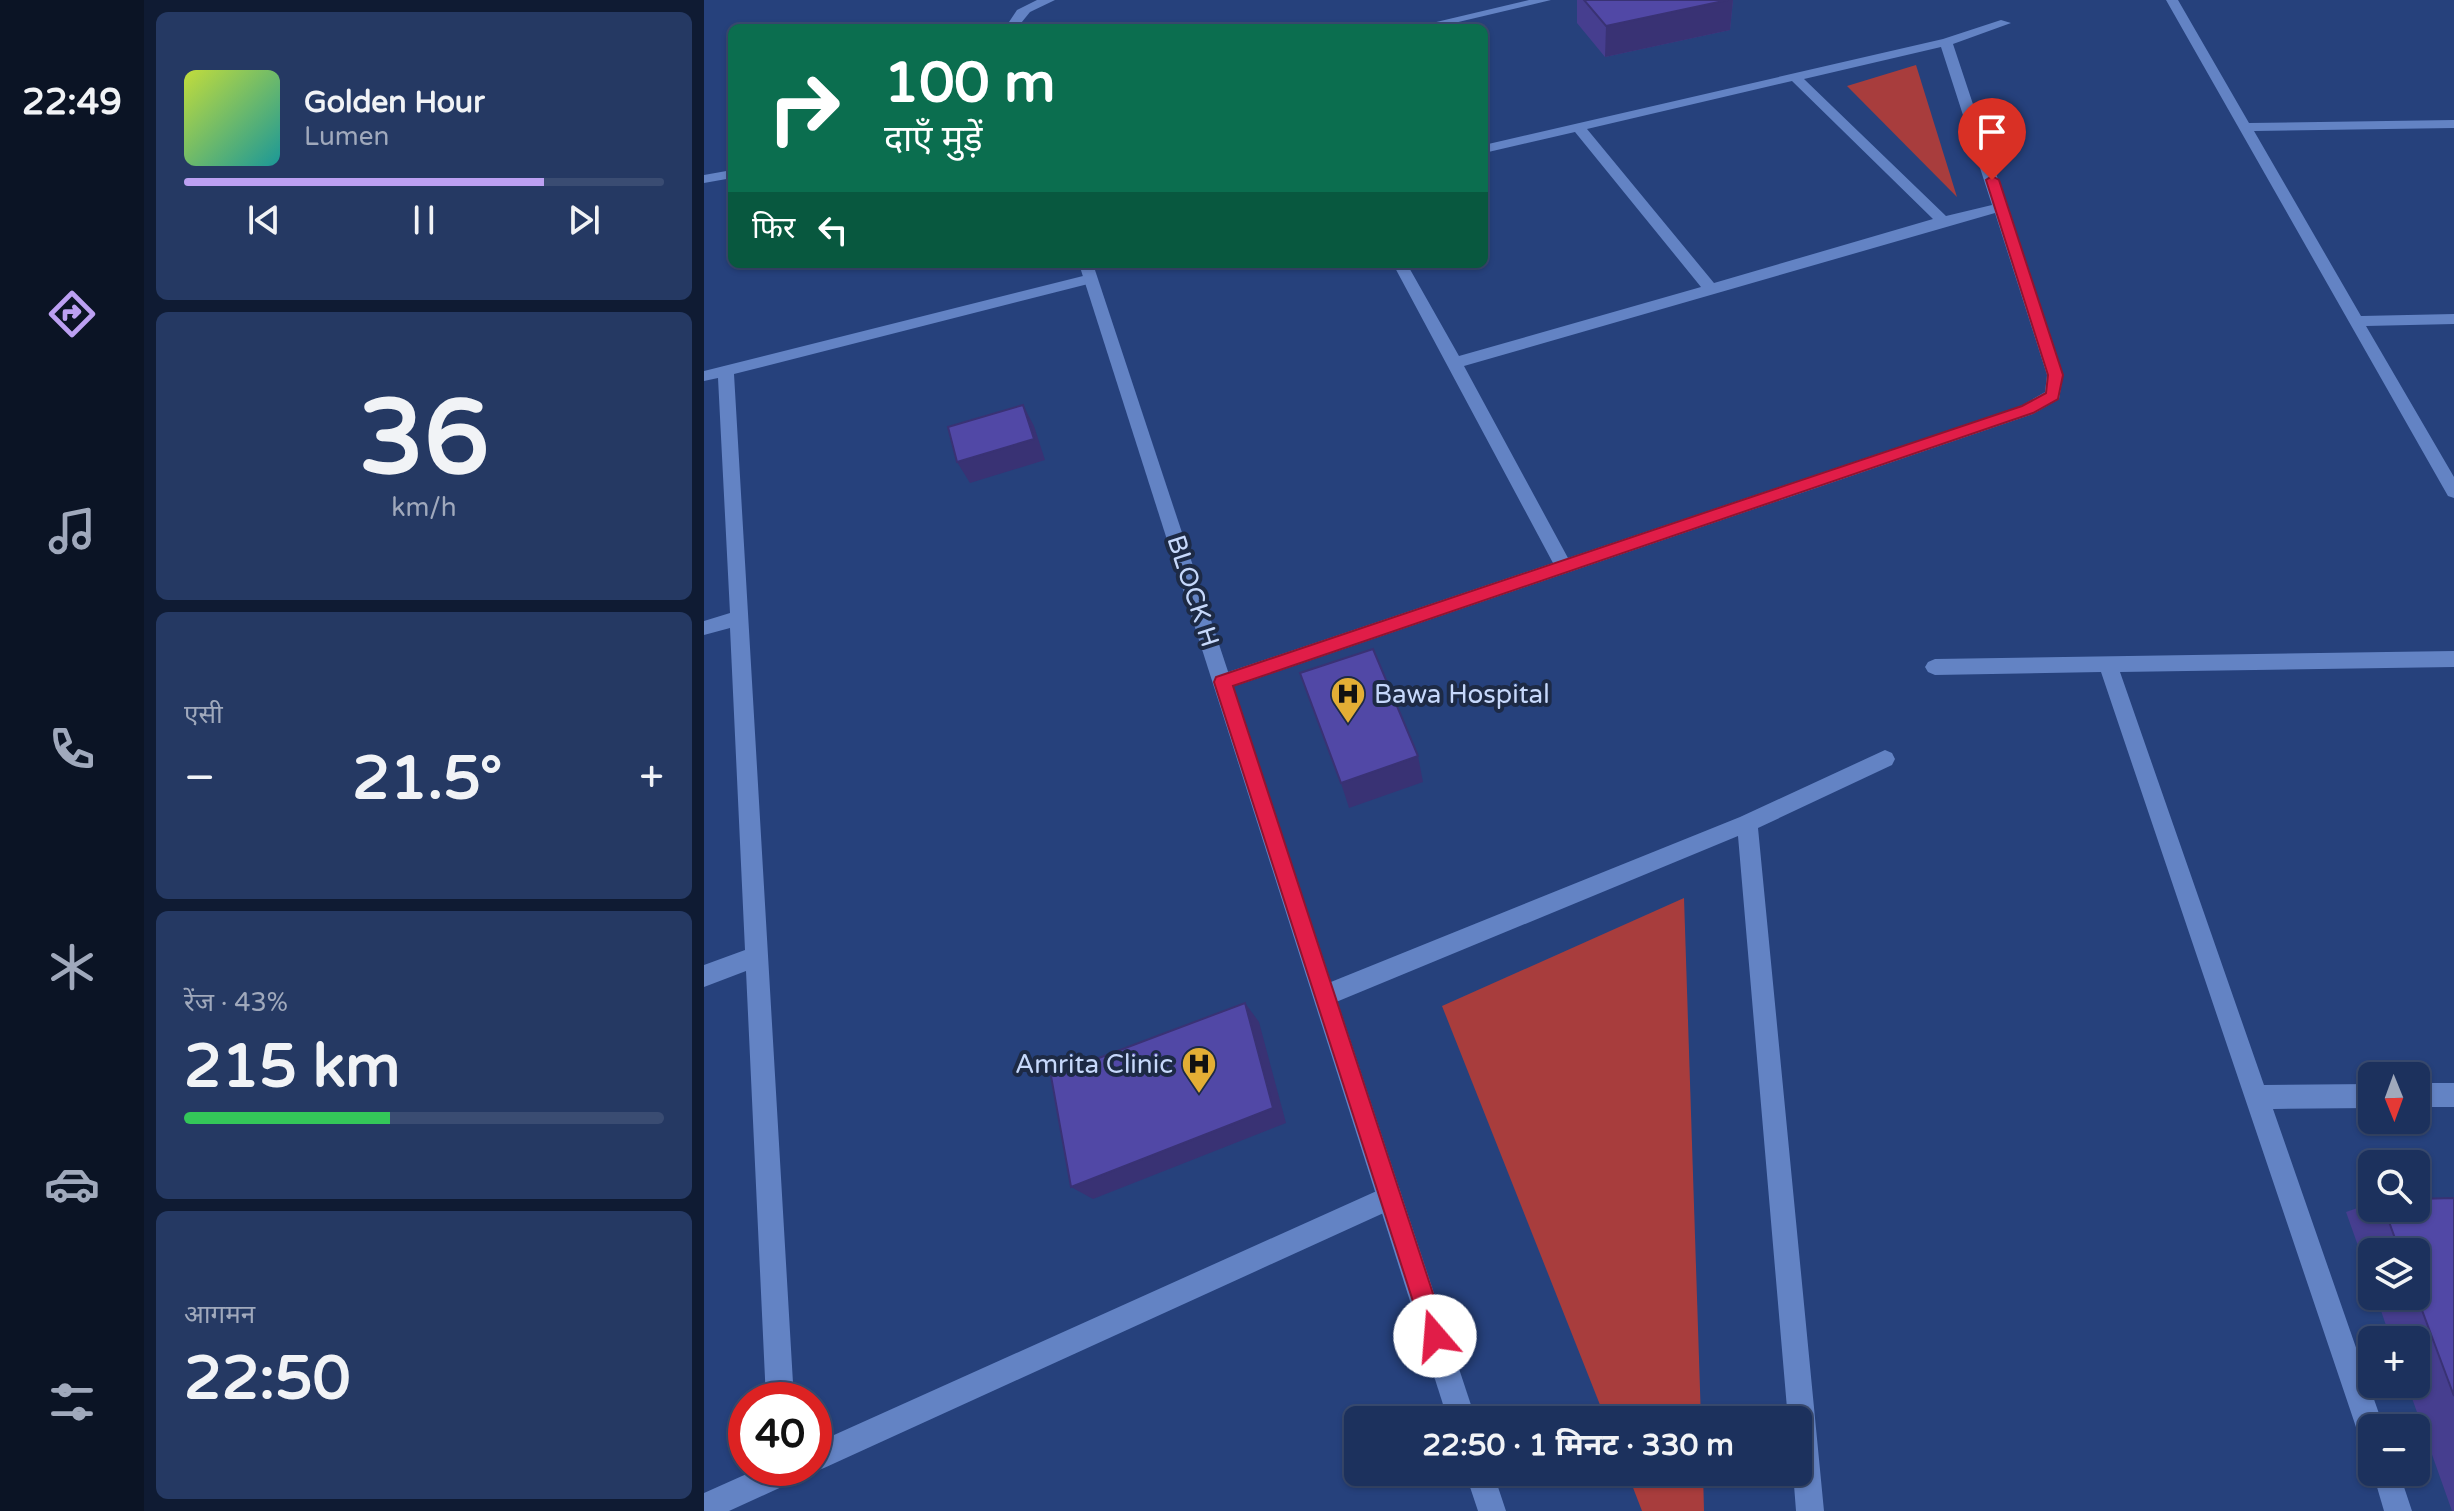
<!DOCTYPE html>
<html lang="hi">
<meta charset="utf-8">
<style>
:root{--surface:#1c315d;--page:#253963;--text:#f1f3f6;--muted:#a0a9bc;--line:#3a4c72;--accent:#bca0f2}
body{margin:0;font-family:"Varela Round","Noto Sans Devanagari",sans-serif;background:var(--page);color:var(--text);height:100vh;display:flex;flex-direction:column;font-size:30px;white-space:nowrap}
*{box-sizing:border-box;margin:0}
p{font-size:26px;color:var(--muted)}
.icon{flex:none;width:44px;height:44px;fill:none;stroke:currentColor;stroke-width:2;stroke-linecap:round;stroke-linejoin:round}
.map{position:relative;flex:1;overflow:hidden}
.side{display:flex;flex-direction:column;gap:12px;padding:12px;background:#0f1b33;width:560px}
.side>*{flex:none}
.banner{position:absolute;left:24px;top:24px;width:760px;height:244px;border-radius:12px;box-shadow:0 2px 6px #0004,0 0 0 2px var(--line);background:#0b6e4f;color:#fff;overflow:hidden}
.needle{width:52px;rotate:179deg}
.buttons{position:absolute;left:1654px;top:1062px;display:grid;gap:16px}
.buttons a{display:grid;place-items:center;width:72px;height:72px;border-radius:12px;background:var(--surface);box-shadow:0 2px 6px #0004,0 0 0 2px var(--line);font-size:40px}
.speed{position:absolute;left:24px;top:1382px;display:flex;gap:16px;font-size:40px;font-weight:700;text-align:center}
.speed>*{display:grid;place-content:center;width:104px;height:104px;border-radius:50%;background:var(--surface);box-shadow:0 2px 6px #0004,0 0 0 2px var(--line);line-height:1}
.speed .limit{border:12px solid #d22;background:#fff;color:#111}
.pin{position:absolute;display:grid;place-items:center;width:68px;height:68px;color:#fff;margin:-82px -34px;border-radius:50% 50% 50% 0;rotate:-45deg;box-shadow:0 0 8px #0007}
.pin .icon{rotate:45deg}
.me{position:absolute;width:88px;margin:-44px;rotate:342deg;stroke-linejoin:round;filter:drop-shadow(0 0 6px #0008)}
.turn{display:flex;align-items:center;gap:28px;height:168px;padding:0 24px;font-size:36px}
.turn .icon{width:104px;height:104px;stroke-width:2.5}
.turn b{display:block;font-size:56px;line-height:68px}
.then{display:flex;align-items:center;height:76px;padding:0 24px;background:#0003;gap:16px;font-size:30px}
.big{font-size:60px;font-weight:700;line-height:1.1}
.side .widget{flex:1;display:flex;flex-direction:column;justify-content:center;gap:12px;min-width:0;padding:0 28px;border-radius:12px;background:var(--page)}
.side .dial{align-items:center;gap:0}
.dial b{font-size:104px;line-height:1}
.song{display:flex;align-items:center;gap:24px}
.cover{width:96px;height:96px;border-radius:12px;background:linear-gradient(135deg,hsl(70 70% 55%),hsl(180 70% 35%))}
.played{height:8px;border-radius:4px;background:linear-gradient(90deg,var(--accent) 75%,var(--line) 75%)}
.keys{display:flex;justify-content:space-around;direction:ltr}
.heat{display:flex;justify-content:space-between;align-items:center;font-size:44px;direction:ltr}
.charge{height:12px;border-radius:6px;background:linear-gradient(90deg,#34c759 43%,var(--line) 0)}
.trip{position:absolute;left:640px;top:1406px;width:468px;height:80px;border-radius:12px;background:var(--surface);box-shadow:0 2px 6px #0004,0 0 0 2px var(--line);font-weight:700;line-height:80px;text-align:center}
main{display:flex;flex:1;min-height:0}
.menu{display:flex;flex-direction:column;width:144px;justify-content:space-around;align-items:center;background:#0b1425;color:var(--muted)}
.menu .icon{width:56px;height:56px}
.menu .on{color:var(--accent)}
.menu b{font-size:36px;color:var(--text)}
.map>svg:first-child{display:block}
.green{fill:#a83d3d}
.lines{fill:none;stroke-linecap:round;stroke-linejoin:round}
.street{fill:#6383c4;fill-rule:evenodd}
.secondary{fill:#6383c4;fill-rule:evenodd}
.wall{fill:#463e8f}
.shaded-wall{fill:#393274}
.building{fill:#5148a6;stroke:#393274;stroke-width:2}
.route{fill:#e11d48;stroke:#92132f;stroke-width:2}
.labels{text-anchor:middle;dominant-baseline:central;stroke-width:8;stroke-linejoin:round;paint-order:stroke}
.street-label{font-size:26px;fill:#c6d8fb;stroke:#1d2a45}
.poi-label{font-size:26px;fill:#c6d8fb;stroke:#1d2a45;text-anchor:start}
</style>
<main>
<nav class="menu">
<b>22:49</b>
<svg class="icon on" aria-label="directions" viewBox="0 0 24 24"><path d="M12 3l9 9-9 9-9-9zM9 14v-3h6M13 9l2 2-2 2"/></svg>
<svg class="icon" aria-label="music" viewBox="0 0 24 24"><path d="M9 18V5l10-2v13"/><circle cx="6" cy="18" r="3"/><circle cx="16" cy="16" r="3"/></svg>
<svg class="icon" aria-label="phone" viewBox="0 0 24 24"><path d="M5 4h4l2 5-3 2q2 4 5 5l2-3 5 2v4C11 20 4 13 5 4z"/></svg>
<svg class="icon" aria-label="climate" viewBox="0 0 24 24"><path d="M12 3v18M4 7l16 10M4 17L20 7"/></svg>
<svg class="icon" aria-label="car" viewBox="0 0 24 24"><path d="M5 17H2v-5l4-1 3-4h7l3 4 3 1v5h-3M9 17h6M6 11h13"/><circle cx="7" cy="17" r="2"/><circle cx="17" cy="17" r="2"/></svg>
<svg class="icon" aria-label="filters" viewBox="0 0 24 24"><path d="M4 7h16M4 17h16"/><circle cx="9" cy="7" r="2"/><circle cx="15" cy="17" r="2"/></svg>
</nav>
<section class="side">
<div class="widget">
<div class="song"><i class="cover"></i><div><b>Golden Hour</b><p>Lumen</p></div></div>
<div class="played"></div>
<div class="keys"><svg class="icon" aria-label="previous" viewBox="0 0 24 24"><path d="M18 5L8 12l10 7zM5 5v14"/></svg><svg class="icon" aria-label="pause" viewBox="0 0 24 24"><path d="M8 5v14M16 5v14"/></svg><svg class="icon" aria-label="next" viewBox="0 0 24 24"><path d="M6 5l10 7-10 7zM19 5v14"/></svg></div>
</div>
<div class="widget dial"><b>36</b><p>km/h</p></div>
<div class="widget"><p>एसी</p>
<div class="heat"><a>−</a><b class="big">21.5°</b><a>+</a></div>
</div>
<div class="widget"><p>रेंज · 43%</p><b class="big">215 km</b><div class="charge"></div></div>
<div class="widget"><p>आगमन</p><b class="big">22:50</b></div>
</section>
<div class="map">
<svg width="1750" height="1511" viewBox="0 0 1750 1511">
<rect width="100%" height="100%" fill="#26417c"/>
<!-- green -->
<g class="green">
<polygon points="1212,65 1253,197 1143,86"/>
<polygon points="980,898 997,1420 902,1420 738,1006"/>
<polygon points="923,1472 999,1472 1000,1511 938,1511"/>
</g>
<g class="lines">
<!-- street -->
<g class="street">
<polygon points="333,0 351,0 326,12 313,28 301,28 313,10"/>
<polygon points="1462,0 1474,0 1545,123 1750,120 1750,128 1550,131 1657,316 1750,314 1750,324 1662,326 1750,477 1750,498 1744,496"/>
<path d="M1297,20L1307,23L1249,44L1359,375L1355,399L1329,414L519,690L512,688L509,682L512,676L849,563L689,264H703L755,356L997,287L871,132L780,153V145L1239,39ZM1237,47L1288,205L1242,216L1100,79ZM1088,81L1229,219L1010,283L883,129ZM1291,213L1343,375L1341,392L1317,406L864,558L760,366Z"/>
<polygon points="387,274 392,276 392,282 30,374 90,1400 62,1400 42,971 0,987 0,965 41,950 26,628 0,635 0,621 26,613 14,378 0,381 0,371"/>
<polygon points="1750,651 1750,667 1416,672 1560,1085 1668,1084 1668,1108 1569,1109 1680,1428 1668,1428 1668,1447 1658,1443 1654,1433 1397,672 1231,675 1224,672 1221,667 1224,662 1231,659"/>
<polygon points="1181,750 1188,753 1191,759 1188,765 1054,828 1120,1511 1092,1511 1089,1472 1094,1472 1094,1420 1084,1420 1034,836 620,1007 612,1004 609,996 612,988 1036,817"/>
<rect x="1712" y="1083" width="38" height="24"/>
<polygon points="686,1185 695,1188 698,1197 695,1206 120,1468 110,1472 101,1468 97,1478 25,1511 0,1511 0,1493 56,1468 110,1468 110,1444"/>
<polygon points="1668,1470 1695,1472 1708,1511 1680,1511"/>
</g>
<!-- secondary -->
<g class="secondary">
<polygon points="825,0 847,0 729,28 707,28"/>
<polygon points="28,170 28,178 0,183 0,175"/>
<polygon points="375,264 389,264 772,1420 744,1420"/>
<polygon points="761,1472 789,1472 802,1511 774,1511"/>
</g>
</g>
<!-- wall -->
<g class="wall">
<polygon points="873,0 1029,0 1026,30 901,57 873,23"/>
<polygon points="1750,1198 1750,1511 1748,1511 1703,1384 1712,1384 1712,1340 1687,1340 1672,1296 1712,1296 1712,1252 1668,1252 1668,1285 1642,1212 1668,1203 1668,1208 1712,1208"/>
</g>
<!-- shaded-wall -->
<g class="shaded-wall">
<polygon points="1024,0 1029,0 1026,30 901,57 902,26"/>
<polygon points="319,405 330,426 341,460 266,483 253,462"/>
<polygon points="714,756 719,782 645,808 637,783"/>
<polygon points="541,1003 555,1022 582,1123 389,1199 367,1187"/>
</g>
<!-- building -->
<g class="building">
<polygon points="880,0 1024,0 902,26"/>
<polygon points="319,405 330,439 253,462 244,427"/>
<polygon points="669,649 714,756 637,783 596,673"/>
<polygon points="541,1003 569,1108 367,1187 347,1076"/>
<polygon points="1750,1198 1750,1396 1712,1294 1712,1252 1696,1252 1680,1208 1712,1208 1712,1199"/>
</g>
<!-- route -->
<polygon class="route" points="1288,176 1295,180 1359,375 1354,399 1329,413 529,686 743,1336 740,1345 731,1348 723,1345 510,682 512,677 1318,406 1342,393 1344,375 1282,180"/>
<!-- icons -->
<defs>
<symbol id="hospital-pin" viewBox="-11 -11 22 30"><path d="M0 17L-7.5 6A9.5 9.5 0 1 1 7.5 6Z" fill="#e3ae35" stroke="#1d2a45"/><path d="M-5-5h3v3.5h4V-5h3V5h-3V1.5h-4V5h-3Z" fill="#111"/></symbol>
</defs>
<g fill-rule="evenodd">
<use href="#hospital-pin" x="624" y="674" width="40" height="54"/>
<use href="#hospital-pin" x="475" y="1044" width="40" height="54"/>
</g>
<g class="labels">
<!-- street labels -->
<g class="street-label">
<text transform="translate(489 591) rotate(72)">BLOCK H</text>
</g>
<!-- poi labels -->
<g class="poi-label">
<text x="670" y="694">Bawa Hospital</text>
<text x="469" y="1064" text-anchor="end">Amrita Clinic</text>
</g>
</g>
</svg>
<div class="buttons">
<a><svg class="needle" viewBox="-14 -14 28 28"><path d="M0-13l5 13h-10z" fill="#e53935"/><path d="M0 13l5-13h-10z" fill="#a0a9bc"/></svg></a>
<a><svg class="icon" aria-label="search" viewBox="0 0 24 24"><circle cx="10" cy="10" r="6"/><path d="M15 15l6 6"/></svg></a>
<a><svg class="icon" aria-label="layers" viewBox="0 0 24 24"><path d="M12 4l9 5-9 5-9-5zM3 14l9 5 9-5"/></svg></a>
<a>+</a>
<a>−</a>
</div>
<div class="speed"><div class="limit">40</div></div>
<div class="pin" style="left:1288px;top:180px;background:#d93025"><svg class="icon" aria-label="arrive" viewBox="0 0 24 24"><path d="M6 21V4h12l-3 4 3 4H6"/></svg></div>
<svg class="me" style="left:731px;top:1336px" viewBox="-20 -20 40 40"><circle r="19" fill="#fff"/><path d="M0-13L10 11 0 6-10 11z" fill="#e11d48"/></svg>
<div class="trip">22:50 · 1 मिनट · 330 m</div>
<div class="banner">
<div class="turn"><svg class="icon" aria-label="right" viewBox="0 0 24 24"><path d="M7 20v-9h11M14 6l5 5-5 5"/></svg><div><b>100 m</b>दाएँ मुड़ें</div></div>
<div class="then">फिर<svg class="icon" aria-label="left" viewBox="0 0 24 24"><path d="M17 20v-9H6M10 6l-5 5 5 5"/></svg></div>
</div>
</div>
</main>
